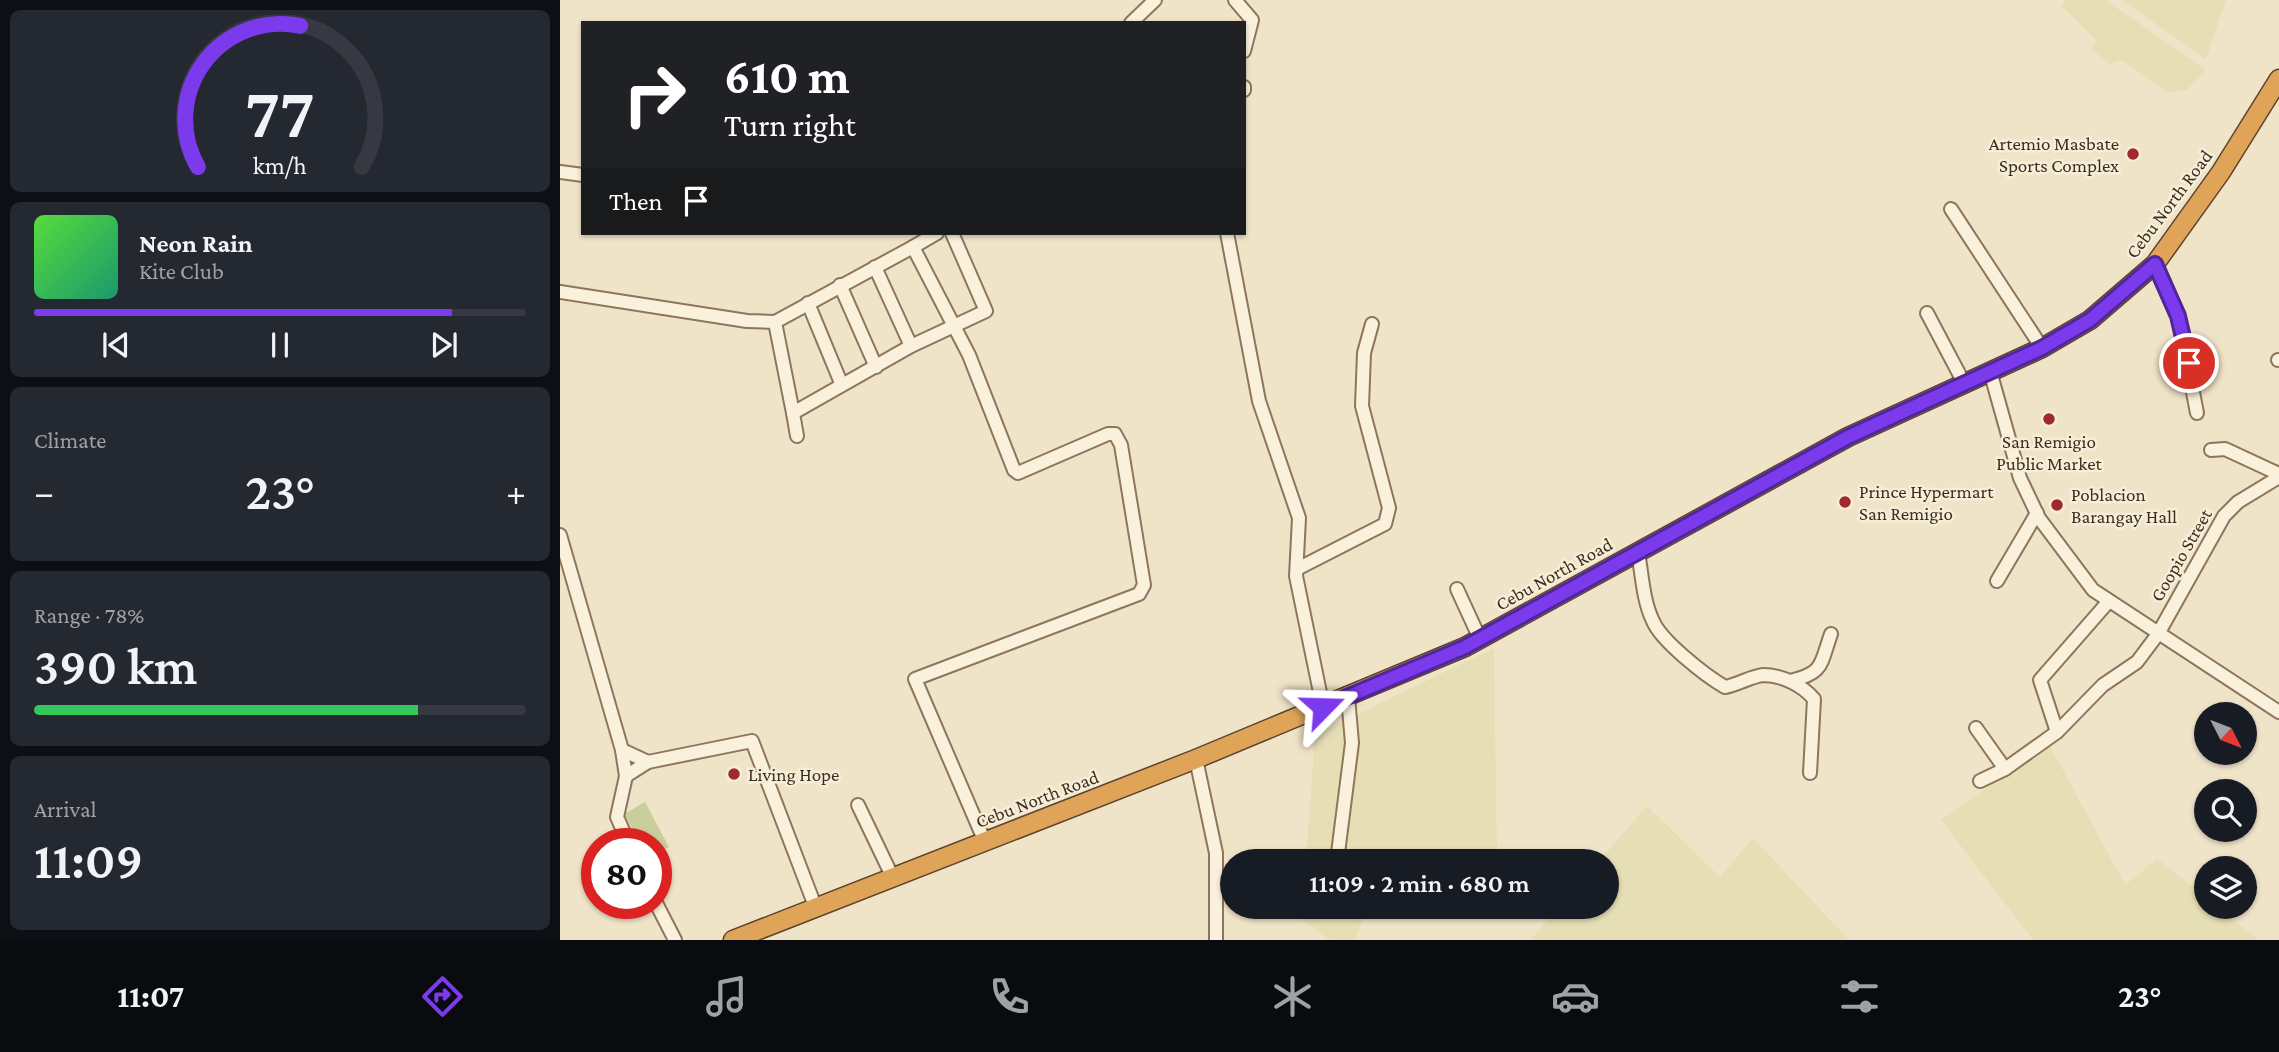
<!DOCTYPE html>
<meta charset="utf-8">
<style>
:root{--surface:#171b24;--page:#242831;--text:#f1f3f6;--muted:#9ea1a6;--line:#363941;--accent:#7c3aed}
body{margin:0;font-family:"Crimson Pro",serif;background:var(--page);color:var(--text);height:100vh;display:flex;flex-direction:column;font-size:26px;white-space:nowrap}
*{box-sizing:border-box;margin:0}
p{font-size:23px;color:var(--muted)}
.icon{flex:none;width:38px;height:38px;fill:none;stroke:currentColor;stroke-width:2;stroke-linecap:round;stroke-linejoin:round}
.map{position:relative;flex:1;overflow:hidden}
.sheet{display:flex;flex-direction:column;gap:10px;padding:10px;background:#0d0f14;width:560px}
.sheet>*{flex:none}
.top-card{position:absolute;left:21px;top:21px;width:665px;height:214px;border-radius:0px;box-shadow:0 2px 5px #0004;background:#202124;color:#fff;overflow:hidden}
.needle{width:46px;rotate:132deg}
.tools{position:absolute;left:1634px;top:702px;display:grid;gap:14px}
.tools a{display:grid;place-items:center;width:63px;height:63px;border-radius:50%;background:var(--surface);box-shadow:0 2px 5px #0004;font-size:35px}
.speed{position:absolute;left:21px;top:828px;display:flex;gap:14px;font-size:35px;font-weight:700;text-align:center}
.speed>*{display:grid;place-content:center;width:91px;height:91px;border-radius:50%;background:var(--surface);box-shadow:0 2px 5px #0004;line-height:1}
.speed .limit{border:10px solid #d22;background:#fff;color:#111}
.pin{position:absolute;display:grid;place-items:center;width:60px;height:60px;color:#fff;margin:-30px;border:4px solid #fff;border-radius:50%;box-shadow:0 2px 7px #0007}
.me{position:absolute;width:77px;margin:-38px;rotate:68deg;stroke-linejoin:round;filter:drop-shadow(0 0 5px #0008)}
.turn{display:flex;align-items:center;gap:24px;height:147px;padding:0 28px;font-size:32px}
.turn .icon{width:91px;height:91px;stroke-width:2.5}
.turn b{display:block;font-size:49px;line-height:60px}
.then{display:flex;align-items:center;height:66px;padding:0 28px;background:#0003;gap:14px;font-size:26px}
.big{font-size:52px;font-weight:600;line-height:1.1}
.sheet .tile{flex:1;display:flex;flex-direction:column;justify-content:center;gap:10px;min-width:0;padding:0 24px;border-radius:10px;background:var(--page)}
.sheet .dial{align-items:center;gap:0}
.dial svg{height:182px;overflow:visible;fill:none;stroke:var(--line);stroke-width:7;stroke-linecap:round;text-anchor:middle}
.dial text{fill:var(--text);stroke:none}
.song{display:flex;align-items:center;gap:21px}
.cover{width:84px;height:84px;border-radius:10px;background:linear-gradient(135deg,hsl(110 70% 55%),hsl(160 70% 35%))}
.played{height:7px;border-radius:4px;background:linear-gradient(90deg,var(--accent) 85%,var(--line) 85%)}
.keys{display:flex;justify-content:space-around;direction:ltr}
.heat{display:flex;justify-content:space-between;align-items:center;font-size:38px;direction:ltr}
.charge{height:10px;border-radius:5px;background:linear-gradient(90deg,#34c759 78%,var(--line) 0)}
.trip{position:absolute;left:660px;top:849px;width:399px;height:70px;border-radius:35px;background:var(--surface);box-shadow:0 2px 5px #0004;font-weight:600;line-height:70px;text-align:center}
.tabs{display:flex;height:112px;justify-content:space-around;align-items:center;background:#090b0e;color:var(--muted)}
.tabs .icon{width:49px;height:49px}
.tabs .active{color:var(--accent)}
.tabs b{font-size:32px;color:var(--text)}
main{display:flex;flex:1;min-height:0}
.map>svg:first-child{display:block}
.farmland{fill:#e6deb5}
.green{fill:#c9cf9b}
.lines{fill:none;stroke-linecap:round;stroke-linejoin:round}
.minor-casing{stroke:#8d765c;stroke-width:16}
.highway-casing{stroke:#5b4430;stroke-width:21}
.minor{stroke:#faf1dc;stroke-width:12}
.highway{stroke:#e0a458;stroke-width:18}
.route-casing{stroke:#51269a;stroke-width:18}
.route{stroke:#7c3aed;stroke-width:12}
.poi-dot{fill:#9e2a2b;stroke:#f7eed8;stroke-width:2.5}
.labels{text-anchor:middle;dominant-baseline:central;stroke-width:5;stroke-linejoin:round;paint-order:stroke}
.poi-label{font-size:19px;fill:#3d2e20;stroke:#f7eed8;text-anchor:start}
.street-label{font-size:19px;fill:#3d2e20;stroke:#f7eed8}
</style>
<main>
<section class="sheet">
<div class="tile dial"><svg viewBox="0 0 100 80">
<path d="M14 69A42 42 0 1 1 86 69"/>
<path d="M14 69A42 42 0 0 1 59 7" stroke="#7c3aed"/>
<text x="50" y="56" font-size="32" font-weight="700">77</text>
<text x="50" y="72" font-size="11">km/h</text>
</svg></div>
<div class="tile">
<div class="song"><i class="cover"></i><div><b>Neon Rain</b><p>Kite Club</p></div></div>
<div class="played"></div>
<div class="keys"><svg class="icon" aria-label="previous" viewBox="0 0 24 24"><path d="M18 5L8 12l10 7zM5 5v14"/></svg><svg class="icon" aria-label="pause" viewBox="0 0 24 24"><path d="M8 5v14M16 5v14"/></svg><svg class="icon" aria-label="next" viewBox="0 0 24 24"><path d="M6 5l10 7-10 7zM19 5v14"/></svg></div>
</div>
<div class="tile"><p>Climate</p>
<div class="heat"><a>−</a><b class="big">23°</b><a>+</a></div>
</div>
<div class="tile"><p>Range · 78%</p><b class="big">390 km</b><div class="charge"></div></div>
<div class="tile"><p>Arrival</p><b class="big">11:09</b></div>
</section>
<div class="map">
<svg width="1719" height="940" viewBox="0 0 1719 940">
<rect width="100%" height="100%" fill="#f0e4c8"/>
<!-- farmland -->
<g class="farmland">
<polygon points="1506,0 1545,0 1646,70 1627,90 1608,93 1562,60 1550,64 1532,50 1536,40 1501,6"/>
<polygon points="1562,0 1666,0 1646,59"/>
<polygon points="934,648 937,861 740,861 747,848 755,735"/>
<polygon points="1489,744 1565,885 1597,859 1647,898 1647,906 1657,907 1699,940 1473,940 1381,820"/>
<polygon points="1087,806 1160,877 1193,838 1289,940 970,940 999,907 1046,906 1046,861 1039,861"/>
<polygon points="722,906 807,906 807,907 795,940 770,940"/>
</g>
<!-- green -->
<polygon class="green" points="85,802 109,847 96,853 96,844 81,843 64,814"/>
<g class="lines">
<defs>
<g id="minor">
<polyline points="675,0 692,20 684,51"/>
<polyline points="571,23 595,0"/>
<polyline points="684,87 684,90"/>
<polyline points="0,172 23,175"/>
<polyline points="1391,209 1482,348"/>
<polyline points="667,233 699,401 739,518 736,576 763,707"/>
<polyline points="353,247 377,233"/>
<polyline points="1595,264 1618,315 1637,413"/>
<polyline points="315,267 351,346"/>
<polyline points="280,285 316,367"/>
<polyline points="0,292 187,321 215,322 353,247 409,355 454,470 458,473 548,434 555,434 561,445 584,585 579,594 355,679 425,842"/>
<polyline points="248,303 281,383"/>
<polyline points="1367,313 1404,383"/>
<polyline points="215,322 233,413"/>
<polyline points="1718,360 1719,360"/>
<polyline points="1430,371 1460,478 1479,518 1533,590 1719,712"/>
<polyline points="237,436 233,413 351,346 426,311 392,233"/>
<polyline points="1651,450 1665,449 1719,474"/>
<polyline points="0,535 62,750 66,776 57,817 69,844"/>
<path d="M1078,552C1082,574 1083,601 1093,621C1101,641 1146,676 1165,687C1177,685 1192,676 1203,675C1222,675 1242,685 1254,699L1250,773"/>
<polyline points="737,569 825,524 829,508 802,406 804,353 812,324"/>
<polyline points="1437,581 1477,513"/>
<polyline points="897,589 920,639"/>
<path d="M1230,681C1264,673 1260,665 1271,634"/>
<polyline points="1416,728 1445,769"/>
<polyline points="1497,732 1480,680 1549,601"/>
<polyline points="62,750 88,762"/>
<polyline points="636,759 656,853 656,940"/>
<polyline points="66,776 88,762 192,741 255,906"/>
<polyline points="1420,781 1445,769 1497,732 1543,685 1577,662 1598,634 1664,516 1678,502 1719,477"/>
<polyline points="298,805 333,878"/>
<polyline points="777,861 792,743 788,697"/>
<polyline points="96,903 115,940"/>
</g>
<polyline id="highway" points="173,940 636,759 905,647 1288,437 1482,348 1530,320 1595,264 1661,172 1719,79"/>
</defs>
<!-- minor casing -->
<use href="#minor" class="minor-casing"/>
<!-- highway casing -->
<use href="#highway" class="highway-casing"/>
<!-- minor -->
<use href="#minor" class="minor"/>
<!-- highway -->
<use href="#highway" class="highway"/>
</g>
<g class="lines">
<defs>
<polyline id="route" points="763,707 905,647 1288,437 1482,348 1530,320 1595,264 1618,316 1629,363"/>
</defs>
<!-- route casing -->
<use href="#route" class="route-casing"/>
<!-- route -->
<use href="#route" class="route"/>
</g>
<!-- markers -->
<g class="poi-dot">
<circle cx="1573" cy="154" r="7"/>
<circle cx="1489" cy="419" r="7"/>
<circle cx="1285" cy="502" r="7"/>
<circle cx="1497" cy="505" r="7"/>
<circle cx="174" cy="774" r="7"/>
</g>
<g class="labels">
<!-- poi labels -->
<g class="poi-label">
<text x="1559" y="143" text-anchor="end">Artemio Masbate<tspan x="1559" dy="22">Sports Complex</tspan></text>
<text x="1489" y="441" text-anchor="middle">San Remigio<tspan x="1489" dy="22">Public Market</tspan></text>
<text x="1299" y="491">Prince Hypermart<tspan x="1299" dy="22">San Remigio</tspan></text>
<text x="1511" y="494">Poblacion<tspan x="1511" dy="22">Barangay Hall</tspan></text>
<text x="188" y="774">Living Hope</text>
</g>
<!-- street labels -->
<g class="street-label">
<text transform="translate(1609 204) rotate(-53)">Cebu North Road</text>
<text transform="translate(1621 555) rotate(-60)">Goopio Street</text>
<text transform="translate(994 574) rotate(-29)">Cebu North Road</text>
<text transform="translate(477 799) rotate(-21)">Cebu North Road</text>
</g>
</g>
</svg>
<div class="tools">
<a><svg class="needle" viewBox="-14 -14 28 28"><path d="M0-13l5 13h-10z" fill="#e53935"/><path d="M0 13l5-13h-10z" fill="#9ea1a6"/></svg></a>
<a><svg class="icon" aria-label="search" viewBox="0 0 24 24"><circle cx="10" cy="10" r="6"/><path d="M15 15l6 6"/></svg></a>
<a><svg class="icon" aria-label="layers" viewBox="0 0 24 24"><path d="M12 4l9 5-9 5-9-5zM3 14l9 5 9-5"/></svg></a>
</div>
<div class="speed"><div class="limit">80</div></div>
<div class="pin" style="left:1629px;top:363px;background:#d93025"><svg class="icon" aria-label="arrive" viewBox="0 0 24 24"><path d="M6 21V4h12l-3 4 3 4H6"/></svg></div>
<svg class="me" style="left:763px;top:707px" viewBox="-20 -20 40 40"><path d="M0-17L14 15 0 8-14 15z" fill="#7c3aed" stroke="#fff" stroke-width="4"/></svg>
<div class="trip">11:09 · 2 min · 680 m</div>
<div class="top-card">
<div class="turn"><svg class="icon" aria-label="right" viewBox="0 0 24 24"><path d="M7 20v-9h11M14 6l5 5-5 5"/></svg><div><b>610 m</b>Turn right</div></div>
<div class="then">Then<svg class="icon" aria-label="arrive" viewBox="0 0 24 24"><path d="M6 21V4h12l-3 4 3 4H6"/></svg></div>
</div>
</div>
</main>
<nav class="tabs">
<b>11:07</b>
<svg class="icon active" aria-label="directions" viewBox="0 0 24 24"><path d="M12 3l9 9-9 9-9-9zM9 14v-3h6M13 9l2 2-2 2"/></svg>
<svg class="icon" aria-label="music" viewBox="0 0 24 24"><path d="M9 18V5l10-2v13"/><circle cx="6" cy="18" r="3"/><circle cx="16" cy="16" r="3"/></svg>
<svg class="icon" aria-label="phone" viewBox="0 0 24 24"><path d="M5 4h4l2 5-3 2q2 4 5 5l2-3 5 2v4C11 20 4 13 5 4z"/></svg>
<svg class="icon" aria-label="climate" viewBox="0 0 24 24"><path d="M12 3v18M4 7l16 10M4 17L20 7"/></svg>
<svg class="icon" aria-label="car" viewBox="0 0 24 24"><path d="M5 17H2v-5l4-1 3-4h7l3 4 3 1v5h-3M9 17h6M6 11h13"/><circle cx="7" cy="17" r="2"/><circle cx="17" cy="17" r="2"/></svg>
<svg class="icon" aria-label="filters" viewBox="0 0 24 24"><path d="M4 7h16M4 17h16"/><circle cx="9" cy="7" r="2"/><circle cx="15" cy="17" r="2"/></svg>
<b>23°</b>
</nav>
